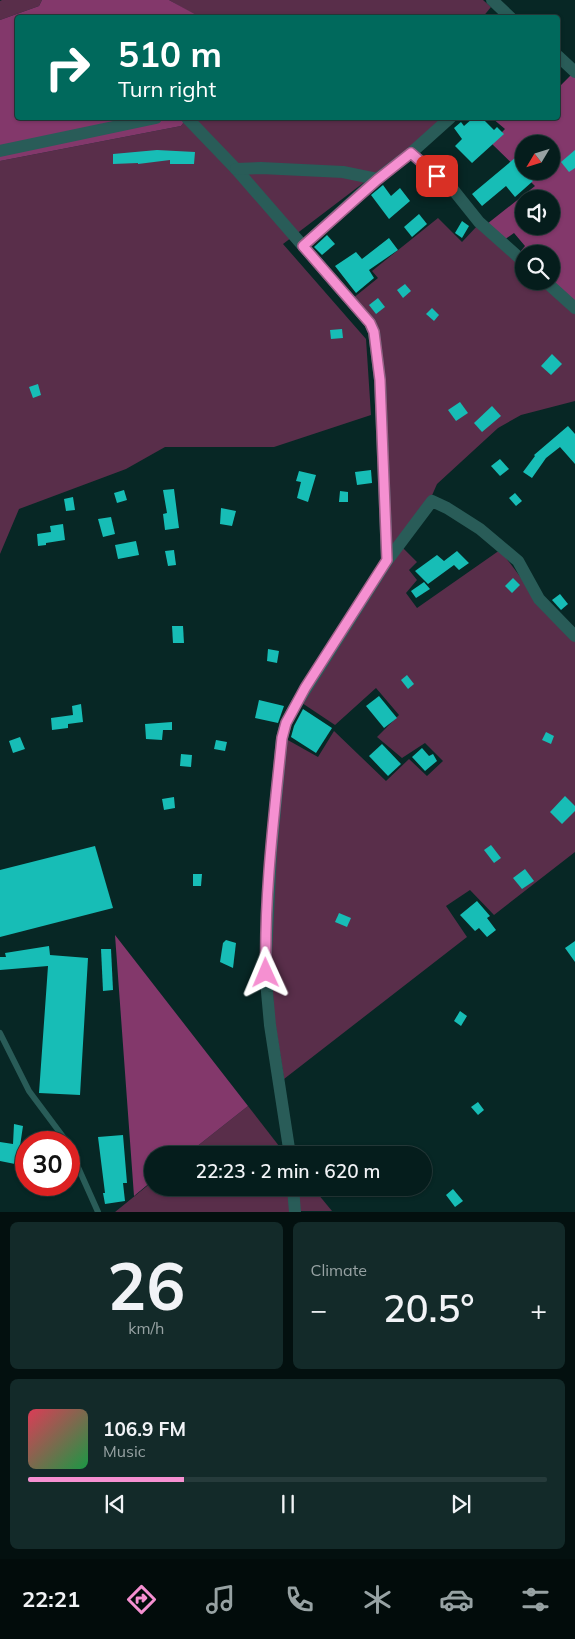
<!DOCTYPE html>
<meta charset="utf-8">
<style>
:root{--surface:#051d1c;--page:#132a29;--text:#f1f3f6;--muted:#97a2a3;--line:#263b3b;--accent:#f590d1}
body{margin:0;font-family:Mulish,sans-serif;background:var(--page);color:var(--text);height:100vh;display:flex;flex-direction:column;font-size:19px;white-space:nowrap}
*{box-sizing:border-box;margin:0}
p{font-size:16px;color:var(--muted)}
.icon{flex:none;width:28px;height:28px;fill:none;stroke:currentColor;stroke-width:2;stroke-linecap:round;stroke-linejoin:round}
.map{position:relative;height:1212px;overflow:hidden}
.details{display:flex;flex-direction:column;gap:10px;padding:10px;background:#03100f;flex:1}
.details>*{flex:none}
.hud{position:absolute;left:15px;top:15px;width:545px;height:105px;border-radius:5px;box-shadow:0 1px 4px #0004,0 0 0 1px var(--line);background:#00695c;color:#fff;overflow:hidden}
.needle{width:32px;rotate:232deg}
.tools{position:absolute;left:515px;top:135px;display:grid;gap:10px}
.tools a{display:grid;place-items:center;width:45px;height:45px;border-radius:50%;background:var(--surface);box-shadow:0 1px 4px #0004,0 0 0 1px var(--line);font-size:25px}
.speed{position:absolute;left:15px;top:1131px;display:flex;gap:10px;font-size:25px;font-weight:700;text-align:center}
.speed>*{display:grid;place-content:center;width:65px;height:65px;border-radius:50%;background:var(--surface);box-shadow:0 1px 4px #0004,0 0 0 1px var(--line);line-height:1}
.speed .limit{border:8px solid #d22;background:#fff;color:#111}
.pin{position:absolute;display:grid;place-items:center;width:42px;height:42px;color:#fff;margin:-21px;border-radius:10px;box-shadow:0 2px 8px #0006}
.me{position:absolute;width:55px;margin:-28px;rotate:359deg;stroke-linejoin:round;filter:drop-shadow(0 0 4px #0008)}
.turn{display:flex;align-items:center;gap:18px;height:105px;padding:0 20px;font-size:22px}
.turn .icon{width:65px;height:65px;stroke-width:2.5}
.turn b{display:block;font-size:35px;line-height:42px}
.big{font-size:38px;font-weight:600;line-height:1.1}
.details .card{flex:1;display:flex;flex-direction:column;justify-content:center;gap:8px;min-width:0;padding:0 18px;border-radius:8px;background:var(--page)}
.details .dial{align-items:center;gap:0}
.dial b{font-size:65px;line-height:1}
.song{display:flex;align-items:center;gap:15px}
.cover{width:60px;height:60px;border-radius:8px;background:linear-gradient(135deg,hsl(350 70% 55%),hsl(140 70% 35%))}
.played{height:5px;border-radius:2px;background:linear-gradient(90deg,var(--accent) 30%,var(--line) 30%)}
.keys{display:flex;justify-content:space-around;direction:ltr}
.heat{display:flex;justify-content:space-between;align-items:center;font-size:28px;direction:ltr}
.details .tiles{flex:1;display:grid;gap:10px;grid-template-columns:1fr 1fr}
.card:last-child{grid-column:span 2}
.trip{position:absolute;left:144px;top:1146px;width:288px;height:50px;border-radius:25px;background:var(--surface);box-shadow:0 1px 4px #0004,0 0 0 1px var(--line);font-weight:600;line-height:50px;text-align:center}
.tabs{display:flex;height:80px;justify-content:space-around;align-items:center;background:#020c0b;color:var(--muted)}
.tabs .icon{width:35px;height:35px}
.tabs .on{color:var(--accent)}
.tabs b{font-size:22px;color:var(--text)}
.map>svg:first-child{display:block}
.green{fill:#592e4a}
.forest{fill:#83386b;fill-rule:evenodd}
.building{fill:#17bdb6}
.lines{fill:none;stroke-linecap:round;stroke-linejoin:round}
.service{stroke:#295c58;stroke-width:6}
.minor{stroke:#295c58;stroke-width:12}
.route-casing{stroke:#9f5e88;stroke-width:12}
.route{stroke:#f590d1;stroke-width:9}
</style>
<div class="map">
<svg width="575" height="1212" viewBox="0 0 575 1212">
<rect width="100%" height="100%" fill="#072725"/>
<!-- green -->
<g class="green">
<polygon points="2,0 42,0 39,6 0,20 0,1"/>
<polygon points="169,0 483,0 491,7 482,18 200,18"/>
<polygon points="187,118 443,118 408,149 283,244 366,339 371,415 274,447 165,447 126,469 19,509 0,554 0,161 181,126"/>
<polygon points="438,218 462,242 478,225 524,266 524,281 540,281 575,313 575,401 521,415 498,428 437,484 430,500 388,559 377,330 352,299 378,278 372,271"/>
<polygon points="402,547 417,562 409,570 417,580 406,593 417,608 500,550 552,619 575,637 575,852 494,915 470,890 446,906 467,937 284,1079 274,1016 271,953 275,868 286,739 318,757 334,731 386,781 409,759 427,776 443,761 425,743 402,758 377,737 399,715 376,688 335,725 302,703"/>
<polygon points="248,1106 286,1155 186,1155"/>
<polygon points="152,1182 152,1188 292,1188 295,1212 115,1212"/>
<polygon points="298,1188 313,1188 332,1211 300,1211"/>
</g>
<!-- forest -->
<g class="forest">
<polygon points="42,0 169,0 200,17 18,18 18,118 187,118 181,126 0,161 0,20 39,6"/>
<path d="M572,74L575,77V302L551,281V254H524L520,252L525,246L514,233L504,240L487,224L535,186L491,143L505,129L492,118H558V88ZM524,144H551V171H524ZM524,199H551V226H524Z"/>
<polygon points="115,935 248,1106 186,1155 152,1155 152,1181 134,1196"/>
</g>
<!-- building -->
<g class="building">
<polygon points="473,118 482,118 494,130 497,127 504,134 472,163 455,146 462,139 454,128 461,122 464,126"/>
<polygon points="157,150 195,152 194,164 170,164 170,160 138,164 138,163 113,164 113,154"/>
<polygon points="575,150 575,168 569,172 561,162"/>
<polygon points="515,158 524,169 524,171 525,171 533,181 515,197 506,186 482,206 472,194"/>
<polygon points="383,185 391,196 400,188 410,201 389,219 371,195"/>
<polygon points="419,214 427,224 412,237 404,227"/>
<polygon points="462,221 469,226 462,238 455,233"/>
<polygon points="327,235 335,244 322,255 314,247"/>
<polygon points="389,238 398,250 369,270 374,278 356,293 335,266 356,252 362,259"/>
<polygon points="405,284 411,291 403,298 397,290"/>
<polygon points="378,298 385,307 376,314 369,305"/>
<polygon points="432,308 439,315 434,321 426,314"/>
<polygon points="342,329 343,338 331,339 330,330"/>
<polygon points="552,354 562,364 551,375 541,366"/>
<polygon points="38,384 41,395 33,398 29,387"/>
<polygon points="460,402 468,413 456,421 448,410"/>
<polygon points="492,406 501,416 482,432 474,423"/>
<polygon points="568,426 575,434 575,464 560,447 546,458 532,478 523,472 535,456 534,455"/>
<polygon points="500,459 509,469 500,476 491,466"/>
<polygon points="371,470 372,483 357,485 355,472"/>
<polygon points="299,471 316,475 308,502 297,498 301,482 296,481"/>
<polygon points="174,489 179,528 165,530 163,514 167,513 163,490"/>
<polygon points="124,490 127,500 117,503 114,493"/>
<polygon points="340,491 348,492 348,502 339,502"/>
<polygon points="515,493 522,501 516,506 509,498"/>
<polygon points="73,497 75,510 66,511 64,499"/>
<polygon points="221,508 236,511 232,526 220,524"/>
<polygon points="111,517 115,534 103,537 98,519"/>
<polygon points="63,524 65,540 46,543 46,545 38,546 37,534 51,532 50,526"/>
<polygon points="136,541 139,555 118,559 115,545"/>
<polygon points="174,550 176,565 168,566 165,551"/>
<polygon points="457,551 469,563 459,570 454,565 428,584 415,571 437,555 444,561"/>
<polygon points="513,578 520,585 512,593 505,586"/>
<polygon points="424,582 430,589 416,598 411,591"/>
<polygon points="560,594 568,604 561,610 552,600"/>
<polygon points="172,626 183,626 184,643 173,643"/>
<polygon points="268,649 279,651 277,663 267,661"/>
<polygon points="407,675 414,684 408,689 401,680"/>
<polygon points="379,696 397,718 384,728 366,706"/>
<polygon points="259,700 284,706 278,723 255,718"/>
<polygon points="81,704 83,722 68,724 68,728 52,730 51,718 73,715 72,706"/>
<polygon points="303,709 332,728 316,753 291,737 294,726"/>
<polygon points="172,722 172,730 163,730 162,740 146,739 145,724"/>
<polygon points="546,732 554,736 551,744 542,740"/>
<polygon points="20,737 25,749 13,753 9,741"/>
<polygon points="216,740 227,742 225,751 214,749"/>
<polygon points="382,744 401,764 388,776 369,756"/>
<polygon points="422,748 429,756 433,754 437,761 425,771 412,757"/>
<polygon points="181,754 192,755 191,767 180,766"/>
<polygon points="565,796 575,806 575,811 562,824 550,812"/>
<polygon points="174,797 175,808 164,810 162,799"/>
<polygon points="491,845 501,858 494,863 484,850"/>
<polygon points="95,846 113,908 0,937 0,870"/>
<polygon points="525,869 534,881 522,889 513,878"/>
<polygon points="193,874 202,874 201,886 193,886"/>
<polygon points="477,901 490,916 487,918 496,930 487,937 479,928 475,931 460,915"/>
<polygon points="339,913 351,918 347,927 335,922"/>
<polygon points="226,940 236,943 233,968 220,962 223,943"/>
<polygon points="575,941 575,962 565,948"/>
<polygon points="49,946 50,955 88,958 80,1095 39,1093 48,966 0,970 0,957 6,957 5,953"/>
<polygon points="101,949 111,949 113,990 103,991"/>
<polygon points="460,1011 467,1016 461,1026 454,1021"/>
<polygon points="478,1102 484,1110 478,1115 471,1107"/>
<polygon points="14,1124 23,1126 20,1146 26,1147 25,1166 0,1161 0,1142 13,1144"/>
<polygon points="123,1135 127,1183 123,1183 125,1201 105,1204 103,1193 105,1193 98,1137"/>
<polygon points="453,1189 463,1201 455,1207 446,1195"/>
</g>
<g class="lines">
<!-- service -->
<g class="service">
<polyline points="0,1033 29,1091 67,1142"/>
<polyline points="69,1147 98,1212"/>
</g>
<!-- minor -->
<g class="minor">
<polyline points="492,0 511,18"/>
<polyline points="558,56 575,72"/>
<polyline points="187,118 236,169 370,323 374,332 380,380 387,561"/>
<polyline points="0,151 156,118"/>
<polyline points="411,153 451,187 479,222 524,262"/>
<polyline points="236,169 261,168 343,172 377,179"/>
<polyline points="303,246 377,179 411,153 450,118"/>
<polyline points="545,281 575,308"/>
<polyline points="290,1155 270,1025 267,992 266,955 271,853 282,738 286,723 297,703 387,561 432,501 447,508 480,529 518,561 539,599 575,636"/>
<polyline points="293,1188 295,1212"/>
</g>
</g>
<g class="lines">
<defs>
<path id="route" d="M266,973C264,895 274,816 282,738L286,723L305,688L387,560L380,380L374,332L370,323L303,246L377,180L411,153L437,176"/>
</defs>
<!-- route casing -->
<use href="#route" class="route-casing"/>
<!-- route -->
<use href="#route" class="route"/>
</g>
</svg>
<div class="tools">
<a><svg class="needle" viewBox="-14 -14 28 28"><path d="M0-13l5 13h-10z" fill="#e53935"/><path d="M0 13l5-13h-10z" fill="#97a2a3"/></svg></a>
<a><svg class="icon" aria-label="sound" viewBox="0 0 24 24"><path d="M4 9h4l5-4v14l-5-4H4zM17 9q2 3 0 6"/></svg></a>
<a><svg class="icon" aria-label="search" viewBox="0 0 24 24"><circle cx="10" cy="10" r="6"/><path d="M15 15l6 6"/></svg></a>
</div>
<div class="speed"><div class="limit">30</div></div>
<div class="pin" style="left:437px;top:176px;background:#d93025"><svg class="icon" aria-label="arrive" viewBox="0 0 24 24"><path d="M6 21V4h12l-3 4 3 4H6"/></svg></div>
<svg class="me" style="left:266px;top:973px" viewBox="-20 -20 40 40"><path d="M0-17L14 15 0 8-14 15z" fill="#f590d1" stroke="#fff" stroke-width="4"/></svg>
<div class="trip">22:23 · 2 min · 620 m</div>
<div class="hud">
<div class="turn"><svg class="icon" aria-label="right" viewBox="0 0 24 24"><path d="M7 20v-9h11M14 6l5 5-5 5"/></svg><div><b>510 m</b>Turn right</div></div>
</div>
</div>
<section class="details">
<div class="tiles">
<div class="card dial"><b>26</b><p>km/h</p></div>
<div class="card"><p>Climate</p>
<div class="heat"><a>−</a><b class="big">20.5°</b><a>+</a></div>
</div>
<div class="card">
<div class="song"><i class="cover"></i><div><b>106.9 FM</b><p>Music</p></div></div>
<div class="played"></div>
<div class="keys"><svg class="icon" aria-label="previous" viewBox="0 0 24 24"><path d="M18 5L8 12l10 7zM5 5v14"/></svg><svg class="icon" aria-label="pause" viewBox="0 0 24 24"><path d="M8 5v14M16 5v14"/></svg><svg class="icon" aria-label="next" viewBox="0 0 24 24"><path d="M6 5l10 7-10 7zM19 5v14"/></svg></div>
</div>
</div>
</section>
<nav class="tabs">
<b>22:21</b>
<svg class="icon on" aria-label="directions" viewBox="0 0 24 24"><path d="M12 3l9 9-9 9-9-9zM9 14v-3h6M13 9l2 2-2 2"/></svg>
<svg class="icon" aria-label="music" viewBox="0 0 24 24"><path d="M9 18V5l10-2v13"/><circle cx="6" cy="18" r="3"/><circle cx="16" cy="16" r="3"/></svg>
<svg class="icon" aria-label="phone" viewBox="0 0 24 24"><path d="M5 4h4l2 5-3 2q2 4 5 5l2-3 5 2v4C11 20 4 13 5 4z"/></svg>
<svg class="icon" aria-label="climate" viewBox="0 0 24 24"><path d="M12 3v18M4 7l16 10M4 17L20 7"/></svg>
<svg class="icon" aria-label="car" viewBox="0 0 24 24"><path d="M5 17H2v-5l4-1 3-4h7l3 4 3 1v5h-3M9 17h6M6 11h13"/><circle cx="7" cy="17" r="2"/><circle cx="17" cy="17" r="2"/></svg>
<svg class="icon" aria-label="filters" viewBox="0 0 24 24"><path d="M4 7h16M4 17h16"/><circle cx="9" cy="7" r="2"/><circle cx="15" cy="17" r="2"/></svg>
</nav>
